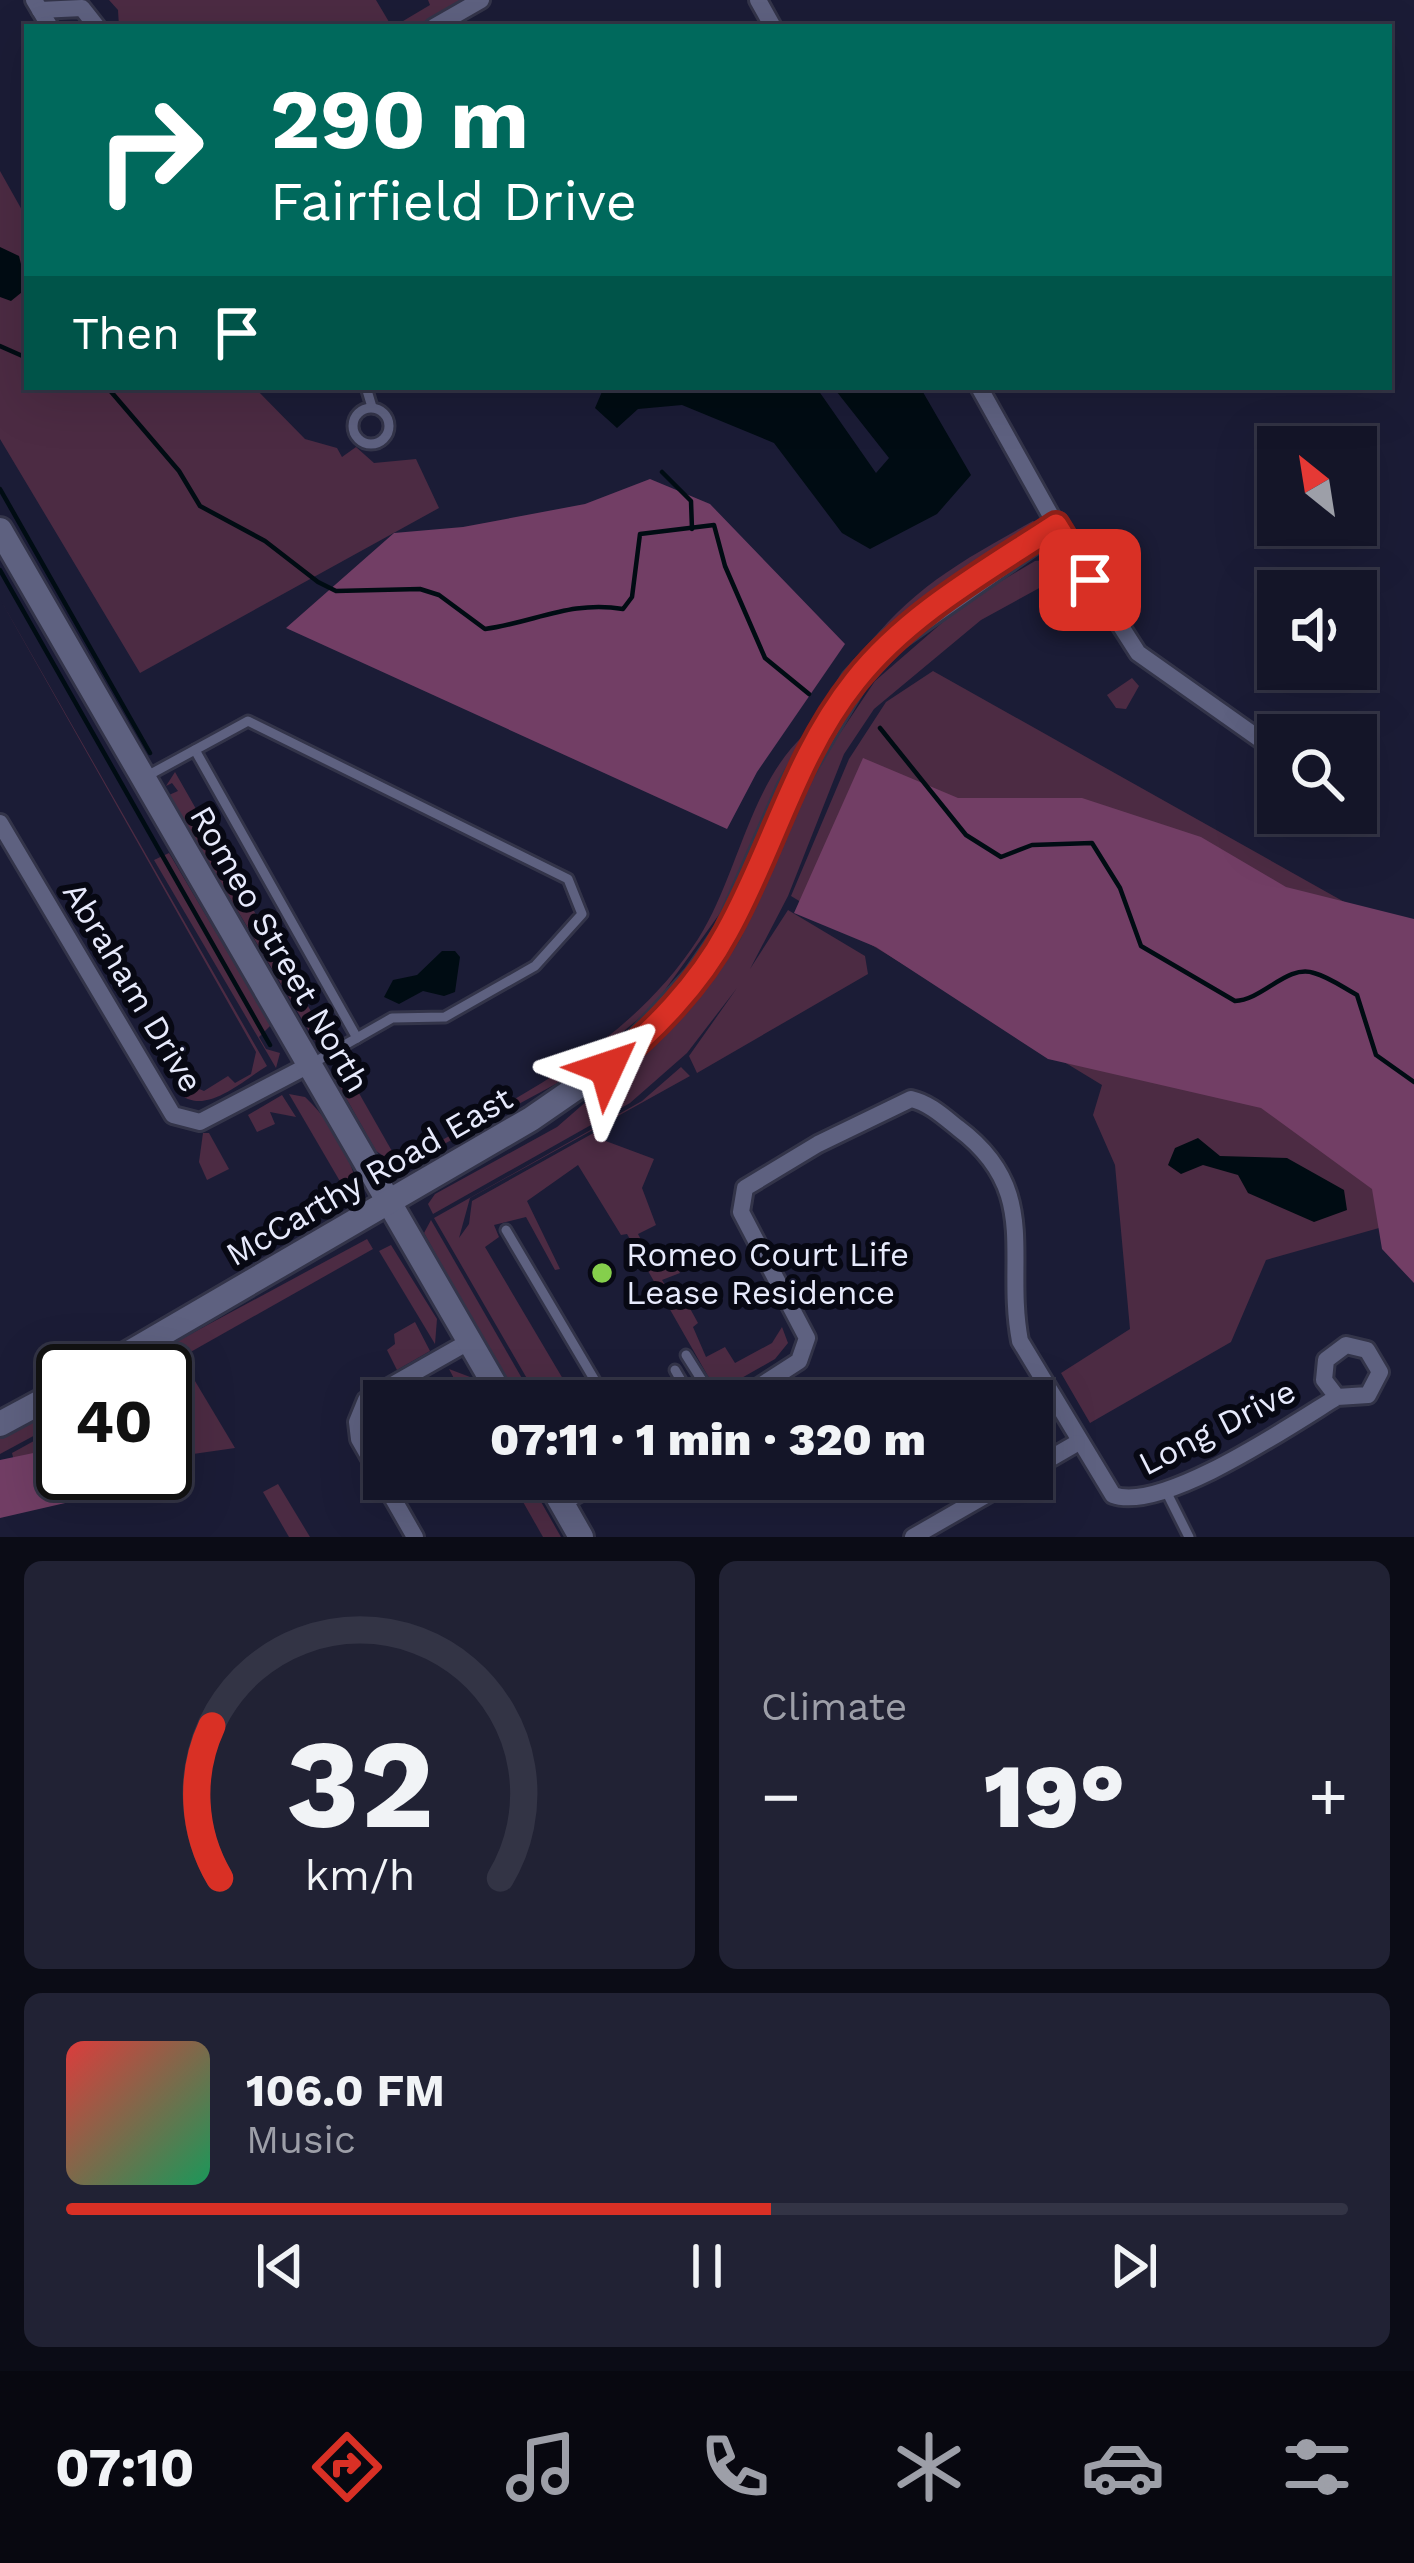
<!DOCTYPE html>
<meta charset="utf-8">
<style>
:root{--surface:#141528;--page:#212234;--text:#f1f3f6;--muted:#9d9fa8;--line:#333445;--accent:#d93025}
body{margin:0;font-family:"Work Sans",sans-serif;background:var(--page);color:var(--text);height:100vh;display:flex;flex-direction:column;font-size:45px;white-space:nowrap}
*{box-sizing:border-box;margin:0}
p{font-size:39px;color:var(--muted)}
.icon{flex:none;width:66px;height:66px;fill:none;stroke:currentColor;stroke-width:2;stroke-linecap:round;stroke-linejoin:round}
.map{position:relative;height:1537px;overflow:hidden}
.sheet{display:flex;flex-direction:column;gap:24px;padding:24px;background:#0b0c16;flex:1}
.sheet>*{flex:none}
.banner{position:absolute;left:24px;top:24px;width:1368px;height:366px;border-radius:0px;box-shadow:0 12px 48px #0002,0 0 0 3px var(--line);background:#00695c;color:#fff;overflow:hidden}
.needle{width:78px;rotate:330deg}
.fabs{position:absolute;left:1257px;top:426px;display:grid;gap:24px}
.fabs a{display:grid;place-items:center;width:120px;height:120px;border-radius:0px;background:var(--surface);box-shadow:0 12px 48px #0002,0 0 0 3px var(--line);font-size:60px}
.speed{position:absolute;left:36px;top:1344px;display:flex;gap:24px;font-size:60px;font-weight:700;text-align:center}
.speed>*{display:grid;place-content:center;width:156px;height:156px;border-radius:50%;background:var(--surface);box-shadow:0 12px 48px #0002,0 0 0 3px var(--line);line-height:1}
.speed .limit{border:6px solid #111;border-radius:18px;background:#fff;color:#111}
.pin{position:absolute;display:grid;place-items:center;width:102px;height:102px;color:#fff;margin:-51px;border-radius:24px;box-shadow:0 6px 18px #0006}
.me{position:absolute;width:132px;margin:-66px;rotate:48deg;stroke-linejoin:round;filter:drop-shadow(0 0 9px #0008)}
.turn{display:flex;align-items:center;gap:42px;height:252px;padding:0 48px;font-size:54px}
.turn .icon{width:156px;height:156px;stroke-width:2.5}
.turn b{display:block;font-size:84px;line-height:102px}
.then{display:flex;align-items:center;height:114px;padding:0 48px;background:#0003;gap:24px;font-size:45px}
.big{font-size:90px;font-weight:800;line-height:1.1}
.sheet .card{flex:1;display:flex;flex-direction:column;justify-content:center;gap:18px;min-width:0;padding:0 42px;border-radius:18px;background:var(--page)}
.sheet .dial{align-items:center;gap:0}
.dial svg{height:312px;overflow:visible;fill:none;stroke:var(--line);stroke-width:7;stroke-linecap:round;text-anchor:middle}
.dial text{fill:var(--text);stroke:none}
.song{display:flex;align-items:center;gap:36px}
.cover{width:144px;height:144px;border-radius:18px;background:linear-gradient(135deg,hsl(0 70% 55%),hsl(150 70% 35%))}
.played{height:12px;border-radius:6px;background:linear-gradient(90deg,var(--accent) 55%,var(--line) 55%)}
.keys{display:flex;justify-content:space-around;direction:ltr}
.heat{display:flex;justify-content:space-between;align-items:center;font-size:66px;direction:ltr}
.sheet .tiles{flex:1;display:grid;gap:24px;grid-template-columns:1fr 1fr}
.card:last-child{grid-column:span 2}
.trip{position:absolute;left:363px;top:1380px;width:690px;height:120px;border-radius:0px;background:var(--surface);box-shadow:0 12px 48px #0002,0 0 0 3px var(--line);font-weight:800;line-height:120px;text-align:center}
.tab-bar{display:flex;height:192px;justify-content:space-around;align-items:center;background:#080810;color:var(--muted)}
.tab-bar .icon{width:84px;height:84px}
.tab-bar .current{color:var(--accent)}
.tab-bar b{font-size:54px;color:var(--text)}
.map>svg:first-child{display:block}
.green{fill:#4c2b43}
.forest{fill:#723e65}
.water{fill:#000c13}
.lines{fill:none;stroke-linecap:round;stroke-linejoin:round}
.stream{stroke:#000c13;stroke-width:4.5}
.lane-casing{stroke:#333449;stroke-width:15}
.street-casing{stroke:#333449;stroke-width:22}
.secondary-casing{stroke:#333449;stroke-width:30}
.lane{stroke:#5e6180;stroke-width:9}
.street{stroke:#5e6180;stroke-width:16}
.secondary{stroke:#5e6180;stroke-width:24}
.route-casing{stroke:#8d1f18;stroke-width:30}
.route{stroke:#d93025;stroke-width:21}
.poi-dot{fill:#85cf4c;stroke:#070813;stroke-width:4.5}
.labels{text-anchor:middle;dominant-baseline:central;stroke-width:12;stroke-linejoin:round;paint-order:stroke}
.street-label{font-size:33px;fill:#e7eafc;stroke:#070813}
.poi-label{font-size:33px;fill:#e7eafc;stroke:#070813;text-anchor:start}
</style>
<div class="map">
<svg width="1414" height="1537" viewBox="0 0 1414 1537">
<rect width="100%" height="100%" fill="#1b1c36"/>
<!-- green -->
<g class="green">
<polygon points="109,0 376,0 392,27 119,27 118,10"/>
<polygon points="428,0 462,0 416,27 393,27 430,5"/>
<polygon points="0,171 27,219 27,387 254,387 305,439 337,448 342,457 356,447 374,463 416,459 439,508 140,673 0,439"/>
<path d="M1033,521L1036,523L1027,534L932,591L852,668C902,593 956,564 1033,521Z"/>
<polygon points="1056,559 1065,574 981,620 874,709 844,754 788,896 750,969 788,910 865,956 868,974 697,1073 689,1056 737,988 687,1053 630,1103 433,1214 428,1204 435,1194 557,1127 673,1026 743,931 812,775 875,681 966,602 1035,561"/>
<path d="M0,599L267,1066C242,1081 203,1118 178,1092L190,1085L204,1091L228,1076L235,1083L251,1074L256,1052Z"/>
<polygon points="933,671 1380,922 1411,1219 1266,1260 1231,1342 1090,1423 1061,1373 1130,1329 1115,1165 1093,1115 1102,1085 791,896 849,759 886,702"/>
<polygon points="1132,678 1139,686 1126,709 1116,708 1107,695"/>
<path d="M804,735L723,909L652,1008L565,1079L407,1164L406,1160C514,1099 629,1046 698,939C738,876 749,786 804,735Z"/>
<polygon points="175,772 329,1043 316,1043 169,795 178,791 172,783 166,786"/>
<polygon points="169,853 271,1025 259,1037 266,1049 280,1053 276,1068 154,860"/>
<polygon points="339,1058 397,1160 397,1165 376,1151 333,1075"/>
<polygon points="681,1067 690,1076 470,1198 459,1238 469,1224 472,1201 597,1131 603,1140 654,1159 642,1188 656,1225 638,1234 657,1271 676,1263 680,1273 662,1280 678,1306 687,1303 698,1323 693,1327 706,1357 725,1347 735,1363 772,1343 782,1327 788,1343 775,1359 717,1392 627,1234 621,1235 578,1165 527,1201 560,1269 555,1270 526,1217 494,1225 499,1237 485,1247 576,1401 540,1401 434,1218 642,1101"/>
<path d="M289,1094L305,1097C330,1120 365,1174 355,1207Z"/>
<polygon points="282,1095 296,1117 270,1112 275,1124 257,1132 248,1115"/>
<polygon points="203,1133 209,1133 229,1169 207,1180 199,1162"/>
<polygon points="431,1220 535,1401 517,1401 424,1233"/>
<polygon points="367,1239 373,1249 164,1367 122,1371"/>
<polygon points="391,1245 437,1319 435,1344 379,1251"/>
<polygon points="415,1322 430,1351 397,1370 387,1350 395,1344 394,1334"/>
<polygon points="183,1361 235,1448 165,1458 164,1371"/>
<polygon points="449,1369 470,1377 484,1401 466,1401"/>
<polygon points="63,1404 63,1420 0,1454 0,1439"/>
<polygon points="63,1425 63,1449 14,1461 12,1453"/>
<polygon points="510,1479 528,1479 561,1537 543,1537"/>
<polygon points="278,1484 310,1537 289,1537 263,1492"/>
</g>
<!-- forest -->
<g class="forest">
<polygon points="650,479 710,504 845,644 757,772 727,829 286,628 394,533 463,527 585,504"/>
<polygon points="863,758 958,798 1082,798 1201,837 1286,887 1414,919 1414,1283 1382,1249 1372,1189 1261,1108 1048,1059 876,947 794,913"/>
<polygon points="62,1447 63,1473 112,1473 113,1492 0,1518 0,1460"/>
</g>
<!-- water -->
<g class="water">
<polygon points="0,247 19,256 27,288 11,301 0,297"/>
<polygon points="604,387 816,387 876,473 889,458 833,387 920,387 971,475 937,514 870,549 842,533 774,443 682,405 638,409 617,428 595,408"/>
<polygon points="442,951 455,951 460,957 455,992 444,996 423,991 399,1004 384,997 393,980 417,975"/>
<polygon points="1198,1138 1220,1156 1287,1158 1344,1190 1347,1210 1314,1222 1248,1193 1238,1175 1203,1165 1181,1174 1168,1165 1175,1148"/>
</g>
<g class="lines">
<!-- stream -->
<g class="stream">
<polyline points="0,346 27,358"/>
<path d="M107,387L179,471L200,506L265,541L318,582L336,591L420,589L439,595L485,629C535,622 572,600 623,609L632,597L640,534L714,525L725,566L765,658L809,694"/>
<polyline points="662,472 691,501 692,529"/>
<polyline points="0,489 150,753"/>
<polyline points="0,570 270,1045"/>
<path d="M880,728L966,835L1001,857L1032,845L1092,843L1120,888L1141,946L1235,1001C1263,1000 1287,964 1314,973C1329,977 1344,988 1357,995L1376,1055L1414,1082"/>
</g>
<defs>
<g id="lane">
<polyline points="366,387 372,407"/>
<circle cx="371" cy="426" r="18"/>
<polyline points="195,750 357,1038"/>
<polyline points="147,776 248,721 568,879 582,914 535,966 445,1017 392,1018 313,1063"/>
<polyline points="506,1230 607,1401"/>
<polyline points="686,1355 715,1401"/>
<polyline points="675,1370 693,1401"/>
<polyline points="1167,1493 1189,1537"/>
</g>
<g id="street">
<polyline points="34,0 50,27"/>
<polyline points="758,0 773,27"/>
<polyline points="40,10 82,8 97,27"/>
<polyline points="434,27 481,0"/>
<polyline points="979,387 1056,525 1138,653 1278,752"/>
<polyline points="0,823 173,1115 200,1122 309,1065"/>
<path d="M737,1401L799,1361L807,1338L741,1212L745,1188L818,1144L911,1099C929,1103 943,1116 958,1128C1042,1191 1004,1256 1020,1341L1113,1495C1162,1513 1290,1426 1337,1397L1368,1395L1380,1372L1367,1350L1346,1345L1326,1360L1324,1380L1337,1397"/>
<polyline points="1032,1469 1077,1443"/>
<polyline points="562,1503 603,1479"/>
<polyline points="415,1537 359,1439 357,1422 366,1400 470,1341"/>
<polyline points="913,1537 1014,1479"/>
</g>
<g id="secondary">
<polyline points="0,530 504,1401"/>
<polyline points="98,1371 531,1119 628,1052 696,978 727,933 790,789 854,681 892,640 1056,525"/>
<polyline points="0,1424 63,1390"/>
<polyline points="548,1479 581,1537"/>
</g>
</defs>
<!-- lane casing -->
<use href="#lane" class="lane-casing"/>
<!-- street casing -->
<use href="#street" class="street-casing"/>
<!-- secondary casing -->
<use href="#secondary" class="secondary-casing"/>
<!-- lane -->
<use href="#lane" class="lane"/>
<!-- street -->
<use href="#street" class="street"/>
<!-- secondary -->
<use href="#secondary" class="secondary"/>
</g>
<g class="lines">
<defs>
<path id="route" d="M607,1068C653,1032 699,984 727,932C773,850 795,756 855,681C908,614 986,571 1056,525L1090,580"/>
</defs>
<!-- route casing -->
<use href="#route" class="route-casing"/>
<!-- route -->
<use href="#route" class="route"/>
</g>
<!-- markers -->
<circle class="poi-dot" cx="602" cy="1273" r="12"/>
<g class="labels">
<!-- street labels -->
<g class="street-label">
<text transform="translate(280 949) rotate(60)">Romeo Street North</text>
<text transform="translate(133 987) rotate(59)">Abraham Drive</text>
<text transform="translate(369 1176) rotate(-30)">McCarthy Road East</text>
<text transform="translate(1217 1427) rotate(-27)">Long Drive</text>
</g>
<!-- poi labels -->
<g class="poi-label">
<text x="626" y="1254">Romeo Court Life<tspan x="626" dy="38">Lease Residence</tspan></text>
</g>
</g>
</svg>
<div class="fabs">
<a><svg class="needle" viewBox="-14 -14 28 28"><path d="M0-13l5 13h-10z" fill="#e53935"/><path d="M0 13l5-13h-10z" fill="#9d9fa8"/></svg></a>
<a><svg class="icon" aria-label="sound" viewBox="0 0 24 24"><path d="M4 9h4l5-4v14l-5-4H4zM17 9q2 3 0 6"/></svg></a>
<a><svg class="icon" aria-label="search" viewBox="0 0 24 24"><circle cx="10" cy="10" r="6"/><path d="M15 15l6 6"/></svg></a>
</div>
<div class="speed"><div class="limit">40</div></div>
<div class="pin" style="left:1090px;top:580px;background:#d93025"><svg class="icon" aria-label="arrive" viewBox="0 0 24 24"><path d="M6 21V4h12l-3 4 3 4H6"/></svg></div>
<svg class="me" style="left:607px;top:1068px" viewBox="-20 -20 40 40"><path d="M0-17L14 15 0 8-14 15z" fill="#d93025" stroke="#fff" stroke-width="4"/></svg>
<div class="trip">07:11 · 1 min · 320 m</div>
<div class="banner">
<div class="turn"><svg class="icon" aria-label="right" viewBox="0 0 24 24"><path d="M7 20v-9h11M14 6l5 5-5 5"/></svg><div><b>290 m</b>Fairfield Drive</div></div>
<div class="then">Then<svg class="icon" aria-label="arrive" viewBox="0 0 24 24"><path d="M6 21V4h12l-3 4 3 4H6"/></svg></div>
</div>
</div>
<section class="sheet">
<div class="tiles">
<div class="card dial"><svg viewBox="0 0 100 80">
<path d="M14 69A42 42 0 1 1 86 69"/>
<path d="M14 69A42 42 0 0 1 12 30" stroke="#d93025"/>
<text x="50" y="56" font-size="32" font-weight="700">32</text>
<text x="50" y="72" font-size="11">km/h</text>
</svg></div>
<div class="card"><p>Climate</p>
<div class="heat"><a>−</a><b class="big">19°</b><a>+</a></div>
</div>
<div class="card">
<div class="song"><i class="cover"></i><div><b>106.0 FM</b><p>Music</p></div></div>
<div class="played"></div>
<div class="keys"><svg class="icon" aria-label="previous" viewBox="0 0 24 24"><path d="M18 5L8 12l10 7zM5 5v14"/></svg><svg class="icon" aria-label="pause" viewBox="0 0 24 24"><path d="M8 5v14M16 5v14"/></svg><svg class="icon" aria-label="next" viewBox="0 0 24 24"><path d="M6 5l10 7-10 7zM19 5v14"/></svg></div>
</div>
</div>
</section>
<nav class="tab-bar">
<b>07:10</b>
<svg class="icon current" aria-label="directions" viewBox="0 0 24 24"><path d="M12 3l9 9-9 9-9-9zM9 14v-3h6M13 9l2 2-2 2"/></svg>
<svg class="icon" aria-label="music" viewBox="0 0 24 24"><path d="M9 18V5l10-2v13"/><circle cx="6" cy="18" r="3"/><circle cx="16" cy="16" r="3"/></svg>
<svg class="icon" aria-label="phone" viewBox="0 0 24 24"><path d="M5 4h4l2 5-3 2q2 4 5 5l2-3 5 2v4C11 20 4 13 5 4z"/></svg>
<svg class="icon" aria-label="climate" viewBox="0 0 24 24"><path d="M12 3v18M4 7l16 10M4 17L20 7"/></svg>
<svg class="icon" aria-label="car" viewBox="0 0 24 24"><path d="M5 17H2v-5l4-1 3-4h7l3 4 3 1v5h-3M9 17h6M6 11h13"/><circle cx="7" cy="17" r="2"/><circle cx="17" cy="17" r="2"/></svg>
<svg class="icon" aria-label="filters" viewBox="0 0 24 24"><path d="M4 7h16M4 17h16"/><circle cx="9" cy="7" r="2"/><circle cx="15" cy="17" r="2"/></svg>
</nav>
